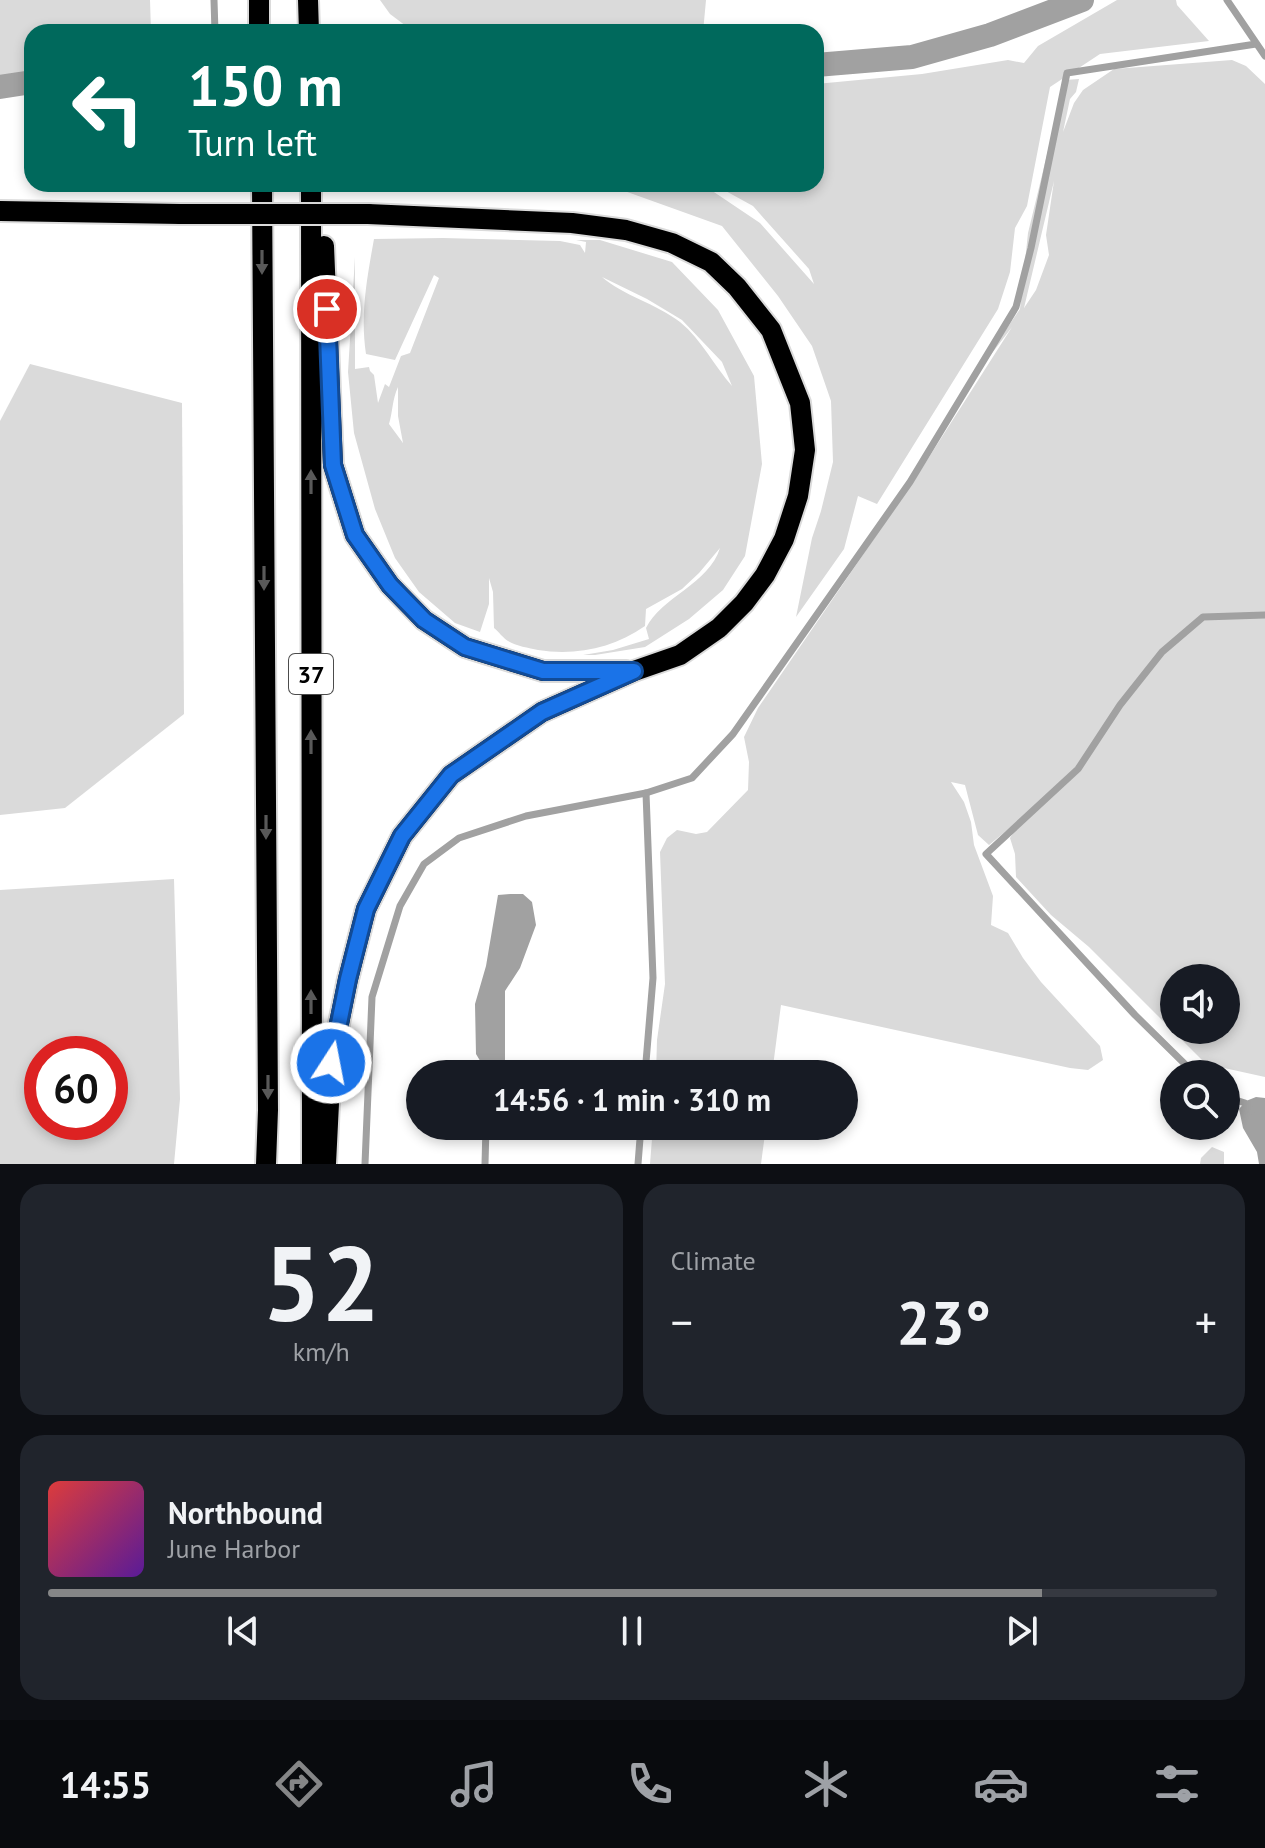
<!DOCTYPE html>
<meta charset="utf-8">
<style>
:root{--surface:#171b24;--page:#20242c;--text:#f1f3f6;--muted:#9ea1a6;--line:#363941;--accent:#858687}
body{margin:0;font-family:"PT Sans",sans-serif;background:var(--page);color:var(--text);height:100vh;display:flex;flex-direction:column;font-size:30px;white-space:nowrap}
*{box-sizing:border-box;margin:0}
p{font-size:26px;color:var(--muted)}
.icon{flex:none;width:44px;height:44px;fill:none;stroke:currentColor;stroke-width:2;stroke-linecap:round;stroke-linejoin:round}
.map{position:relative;height:1164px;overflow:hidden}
.side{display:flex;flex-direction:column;gap:20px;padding:20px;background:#0d0f14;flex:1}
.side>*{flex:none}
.banner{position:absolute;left:24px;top:24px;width:800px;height:168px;border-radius:24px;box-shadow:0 4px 12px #0003;background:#00695c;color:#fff;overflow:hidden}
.fabs{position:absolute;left:1160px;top:964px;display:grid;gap:16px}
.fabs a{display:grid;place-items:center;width:80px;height:80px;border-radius:50%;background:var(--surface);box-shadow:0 4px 12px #0003;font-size:40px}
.speed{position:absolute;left:24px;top:1036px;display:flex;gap:16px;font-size:40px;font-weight:700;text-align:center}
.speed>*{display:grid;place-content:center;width:104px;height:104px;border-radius:50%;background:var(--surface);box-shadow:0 4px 12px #0003;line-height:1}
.speed .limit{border:12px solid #d22;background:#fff;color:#111}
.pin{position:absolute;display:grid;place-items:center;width:68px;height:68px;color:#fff;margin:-34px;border:4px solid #fff;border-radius:50%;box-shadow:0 2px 8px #0007}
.me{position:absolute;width:88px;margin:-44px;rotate:11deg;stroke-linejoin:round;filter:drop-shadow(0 0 6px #0008)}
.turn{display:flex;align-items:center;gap:28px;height:168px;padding:0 32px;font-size:36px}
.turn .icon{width:104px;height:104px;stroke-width:2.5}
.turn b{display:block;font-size:56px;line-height:68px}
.big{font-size:60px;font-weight:700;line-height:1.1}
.side .tile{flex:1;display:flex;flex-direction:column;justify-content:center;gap:12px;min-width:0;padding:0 28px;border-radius:24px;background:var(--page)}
.side .dial{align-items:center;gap:0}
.dial b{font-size:104px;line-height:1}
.song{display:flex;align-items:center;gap:24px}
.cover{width:96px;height:96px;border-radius:12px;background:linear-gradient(135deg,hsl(0 70% 55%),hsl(270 70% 35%))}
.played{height:8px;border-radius:4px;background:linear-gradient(90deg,var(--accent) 85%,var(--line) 85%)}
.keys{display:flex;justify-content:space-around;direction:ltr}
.heat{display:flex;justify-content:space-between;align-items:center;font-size:44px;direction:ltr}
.side .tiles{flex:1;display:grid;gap:20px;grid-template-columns:1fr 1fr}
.tile:last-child{grid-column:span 2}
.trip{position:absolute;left:406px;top:1060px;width:452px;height:80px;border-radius:40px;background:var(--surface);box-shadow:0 4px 12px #0003;font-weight:700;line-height:80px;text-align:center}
.dock{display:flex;height:128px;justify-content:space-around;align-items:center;background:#090b0e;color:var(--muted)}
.dock .icon{width:56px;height:56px}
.dock .current{color:var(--accent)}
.dock b{font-size:36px;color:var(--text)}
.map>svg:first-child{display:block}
.green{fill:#dadada;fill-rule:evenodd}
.water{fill:#a1a1a1}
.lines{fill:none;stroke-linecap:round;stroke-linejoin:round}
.stream{stroke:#a1a1a1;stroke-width:7}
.canal{stroke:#a1a1a1;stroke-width:24}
.major-casing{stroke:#dbdbdb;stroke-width:24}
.major{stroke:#000;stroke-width:20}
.major-bridge-casing{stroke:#dbdbdb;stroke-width:24;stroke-linecap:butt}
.major-bridge{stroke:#000;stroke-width:20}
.oneway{fill:#595959}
.route-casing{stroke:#114b97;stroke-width:20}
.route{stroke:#1a73e8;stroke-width:14}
.labels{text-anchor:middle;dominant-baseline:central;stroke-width:6;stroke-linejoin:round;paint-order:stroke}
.shield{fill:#fff;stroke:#4c4c4c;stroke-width:2}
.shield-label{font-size:24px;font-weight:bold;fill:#000}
</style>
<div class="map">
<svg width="1265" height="1164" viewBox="0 0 1265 1164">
<rect width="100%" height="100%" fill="#fff"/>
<!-- green -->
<g class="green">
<polygon points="0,0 150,0 151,32 32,32 32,74 0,77"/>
<polygon points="380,0 706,0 703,32 414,32 390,14"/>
<polygon points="1117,0 1176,0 1177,5 1209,41 1100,54 1050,87 1027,206 1015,228 1010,272 998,309 877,504 858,496 844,549 796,617 812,538 821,511 833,462 831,401 812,346 778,296 722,226 605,184 702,184 760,223 814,284 809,269 753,206 713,184 816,184 816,84 922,74 1008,60 1024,63 1038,46"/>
<path d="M1232,60L1246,66L1265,84V1077L1206,1064L1089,947L1051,915L1016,877L1015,854L1010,838L1024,816L989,845L978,835L965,785L951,782L964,802L971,822L974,845L993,896L991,925L1008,933L1023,958L1041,982L1100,1046L1103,1060L1088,1070L1070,1068L781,1005L772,1074H656L657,1040L665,984L660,852L667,838L677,830L696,834L707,832L748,790L749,762L744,737L758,708L917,476L1012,327L973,378L1020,309L1028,233L1065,80L1079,79L1076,92L1070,99L1063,132L1074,103L1083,90L1114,69ZM1054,181L1046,235L1049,255L1036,290L1024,308ZM1174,978H1226V1030H1174Z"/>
<polygon points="499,184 594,184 590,190"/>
<path d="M443,238L560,241L580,245L585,253L586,242L576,240H600L672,262L718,310L754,376L762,464L745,556L723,590L689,619L645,647L595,655H583L613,650L649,639L646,628C661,597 709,584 720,548L699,573L682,589L646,609L645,626C614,648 576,656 538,650C529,648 516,646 508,641C503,638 499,632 494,628L493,592L489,578V604L480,632L455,623L419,592L395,558L375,509L354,433L348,372L355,257V369L369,367L370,371L374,375L378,403L385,384L389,387L401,356L410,353L439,278L434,275L395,360L366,354C360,315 367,278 374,239ZM602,277L647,299L682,320L722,362L732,386C714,366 702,340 680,322C657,304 622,295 602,277ZM398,387V416L403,443L389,424C393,411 392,400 398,387Z"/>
<polygon points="30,364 182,403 184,714 65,808 0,815 0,421"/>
<path d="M174,879L180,1099L174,1164H0V890ZM42,1054H110V1122H42Z"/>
<polygon points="653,1126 766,1126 761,1164 650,1164"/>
<polygon points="1212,1147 1224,1152 1224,1164 1200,1164 1201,1158"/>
</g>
<!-- water -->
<g class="water">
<polygon points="510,894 523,894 532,902 536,925 520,968 505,991 505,1060 502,1074 488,1074 476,1054 475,1004 486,966 498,895"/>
<polygon points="1256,1097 1265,1098 1265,1164 1259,1164 1257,1152 1243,1128 1239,1109 1246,1101"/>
</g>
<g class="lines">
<!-- stream -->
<g class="stream">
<polyline points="214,0 215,32"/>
<polyline points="1227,0 1265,56"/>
<polyline points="645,1074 653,978 646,793"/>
<polyline points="1195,1074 1135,1015 986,854 1078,769 1120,705 1162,652 1203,617 1265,615"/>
<polyline points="1226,1097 1245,1103 1251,1111"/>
<polyline points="365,1164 372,997 400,906 424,864 459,838 526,816 646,793 692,778 733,734 910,482 1016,307 1031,248 1067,73 1256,44"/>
<polyline points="485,1164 486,1126"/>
<polyline points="638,1164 641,1126"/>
</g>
<!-- canal -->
<g class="canal">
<polyline points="816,65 912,57 990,35 1082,0"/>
<polyline points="0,87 32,82"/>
</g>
<defs>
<g id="major">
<polyline points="259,0 259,32"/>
<polyline points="308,0 309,32"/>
<polyline points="262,184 268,1110 266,1164"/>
<polyline points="311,184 312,1164"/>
<polyline points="0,211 180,214"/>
<polyline points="324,246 333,465 355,535 390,585 424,620 465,647 543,671 626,671"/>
<polyline points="326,1164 331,1063 348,979 366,909 402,836 451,775 542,712 634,671 680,655 719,628 744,603 765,575 784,539 798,496 805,450 800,403 771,330 737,287 711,262 672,243 626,230 572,223 368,214"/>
</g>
</defs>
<!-- major casing -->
<use href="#major" class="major-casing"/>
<!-- major -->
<use href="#major" class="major"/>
<defs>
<polyline id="major-bridge" points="180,214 368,214"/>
</defs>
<!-- major-bridge casing -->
<use href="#major-bridge" class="major-bridge-casing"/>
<!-- major-bridge -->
<use href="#major-bridge" class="major-bridge"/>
</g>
<!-- one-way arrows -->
<defs><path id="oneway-solid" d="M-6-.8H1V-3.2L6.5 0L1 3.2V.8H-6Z" transform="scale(2)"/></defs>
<g class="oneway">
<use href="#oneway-solid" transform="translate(262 262) rotate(90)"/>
<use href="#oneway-solid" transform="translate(311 482) rotate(-90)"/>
<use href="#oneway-solid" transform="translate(264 578) rotate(90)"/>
<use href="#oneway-solid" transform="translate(311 742) rotate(-90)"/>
<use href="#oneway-solid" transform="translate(266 827) rotate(90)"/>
<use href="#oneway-solid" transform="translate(311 1002) rotate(-90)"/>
<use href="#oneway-solid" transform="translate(268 1087) rotate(90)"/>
</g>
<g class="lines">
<defs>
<polyline id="route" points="327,309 333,465 355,535 390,585 424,620 465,647 543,671 634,671 542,712 451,775 402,836 366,909 348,979 331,1063"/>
</defs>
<!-- route casing -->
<use href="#route" class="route-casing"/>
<!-- route -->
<use href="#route" class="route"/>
</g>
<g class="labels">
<!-- shield labels -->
<rect class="shield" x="289" y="654" width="44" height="40" rx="6"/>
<g class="shield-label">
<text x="311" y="674">37</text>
</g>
</g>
</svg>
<div class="fabs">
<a><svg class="icon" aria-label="sound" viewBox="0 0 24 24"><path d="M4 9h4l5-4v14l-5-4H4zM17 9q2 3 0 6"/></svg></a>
<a><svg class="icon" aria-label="search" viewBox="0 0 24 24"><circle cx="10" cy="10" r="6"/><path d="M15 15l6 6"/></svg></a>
</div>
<div class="speed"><div class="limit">60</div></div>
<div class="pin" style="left:327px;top:309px;background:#d93025"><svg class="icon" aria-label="arrive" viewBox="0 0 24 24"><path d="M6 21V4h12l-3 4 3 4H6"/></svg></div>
<svg class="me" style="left:331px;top:1063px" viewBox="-20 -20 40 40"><circle r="17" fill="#1a73e8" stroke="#fff" stroke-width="3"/><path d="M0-11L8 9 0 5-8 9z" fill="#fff"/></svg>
<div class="trip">14:56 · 1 min · 310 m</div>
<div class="banner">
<div class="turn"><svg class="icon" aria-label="left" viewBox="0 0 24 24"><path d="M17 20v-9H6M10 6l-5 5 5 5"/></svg><div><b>150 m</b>Turn left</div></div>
</div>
</div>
<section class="side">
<div class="tiles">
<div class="tile dial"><b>52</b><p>km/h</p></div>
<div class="tile"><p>Climate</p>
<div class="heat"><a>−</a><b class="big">23°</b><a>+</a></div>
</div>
<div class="tile">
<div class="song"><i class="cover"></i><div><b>Northbound</b><p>June Harbor</p></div></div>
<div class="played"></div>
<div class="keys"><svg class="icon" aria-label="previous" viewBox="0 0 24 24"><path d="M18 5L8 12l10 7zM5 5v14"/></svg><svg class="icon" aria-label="pause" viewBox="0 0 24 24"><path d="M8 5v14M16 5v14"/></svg><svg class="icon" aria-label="next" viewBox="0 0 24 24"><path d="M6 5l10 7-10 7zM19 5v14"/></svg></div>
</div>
</div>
</section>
<nav class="dock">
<b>14:55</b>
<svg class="icon current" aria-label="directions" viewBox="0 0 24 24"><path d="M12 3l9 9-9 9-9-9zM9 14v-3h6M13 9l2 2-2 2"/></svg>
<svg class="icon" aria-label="music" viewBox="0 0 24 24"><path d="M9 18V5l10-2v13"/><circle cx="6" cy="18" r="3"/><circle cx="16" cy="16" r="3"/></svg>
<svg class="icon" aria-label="phone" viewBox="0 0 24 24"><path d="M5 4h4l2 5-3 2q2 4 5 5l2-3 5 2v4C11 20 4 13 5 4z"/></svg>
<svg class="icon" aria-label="climate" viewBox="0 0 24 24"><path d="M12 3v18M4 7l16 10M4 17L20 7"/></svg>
<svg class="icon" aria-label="car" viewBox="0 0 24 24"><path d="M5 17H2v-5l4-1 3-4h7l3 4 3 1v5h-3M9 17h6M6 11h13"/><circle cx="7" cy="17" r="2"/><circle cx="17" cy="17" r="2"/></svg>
<svg class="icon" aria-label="filters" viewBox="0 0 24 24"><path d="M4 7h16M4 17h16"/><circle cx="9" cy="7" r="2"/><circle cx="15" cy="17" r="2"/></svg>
</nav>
